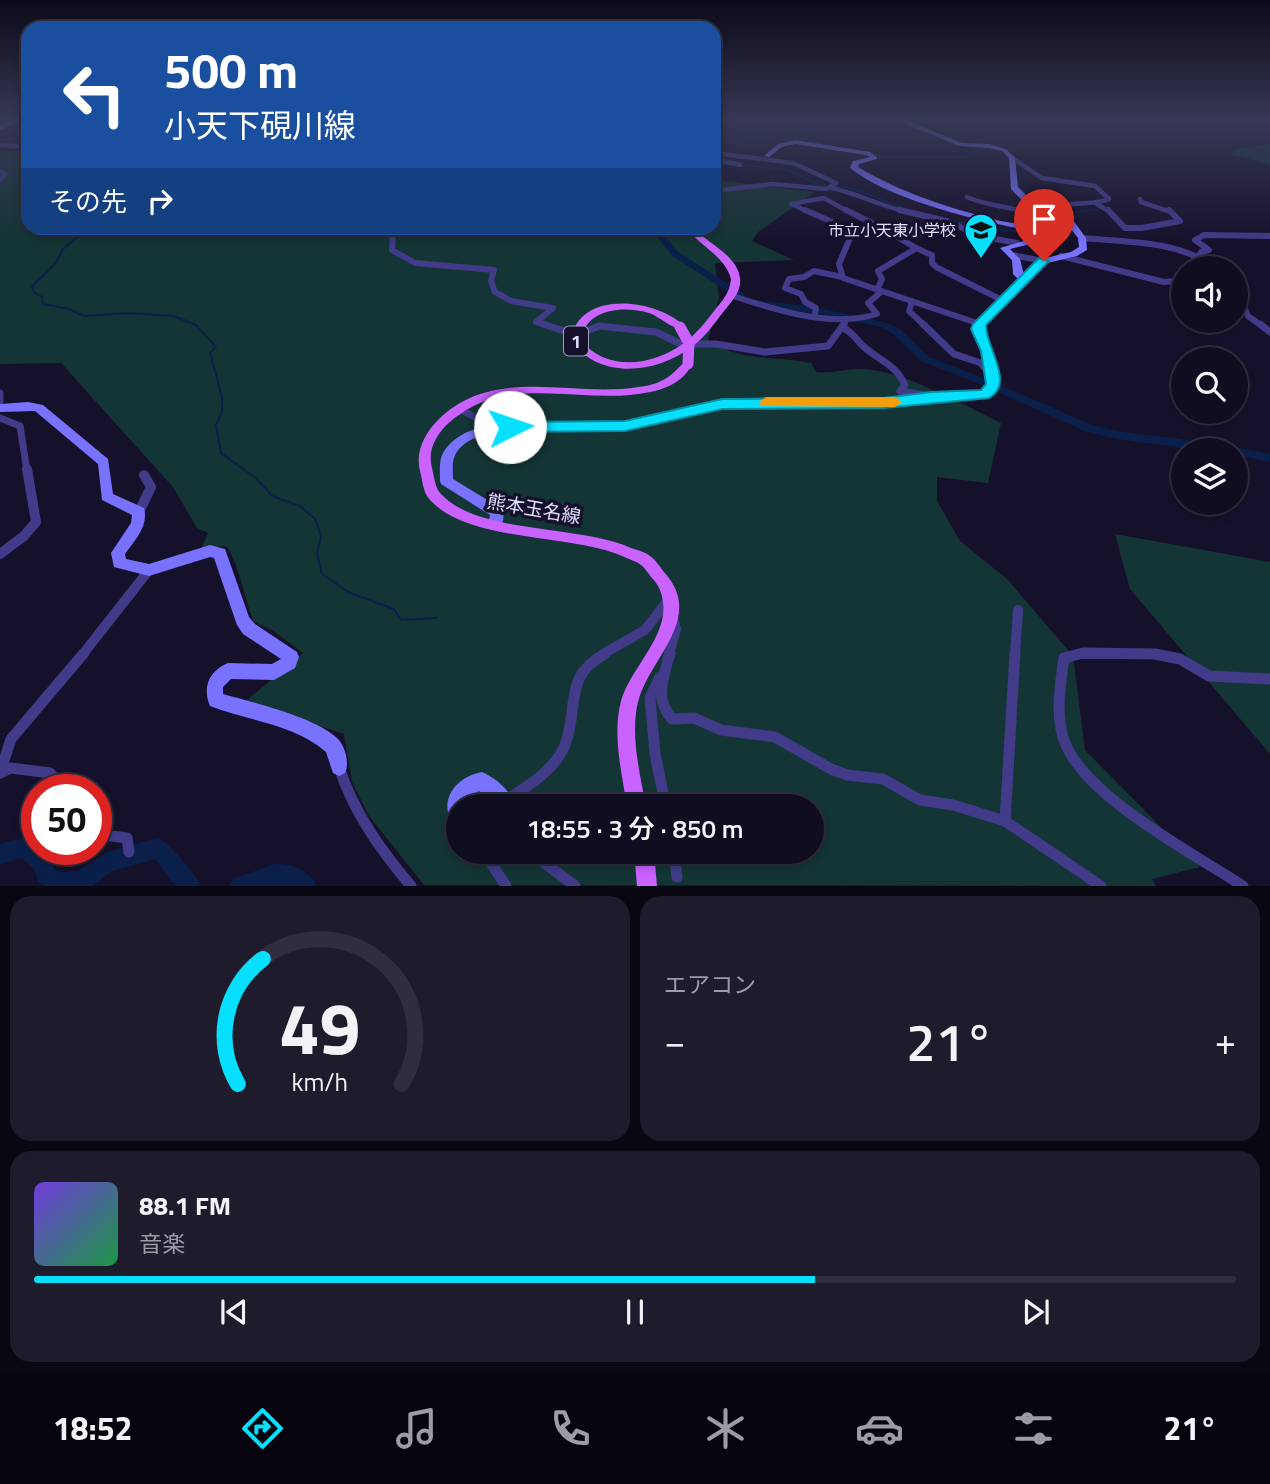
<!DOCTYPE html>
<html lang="ja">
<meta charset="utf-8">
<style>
:root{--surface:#100d20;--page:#1e1b2d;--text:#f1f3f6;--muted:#9c9ca5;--line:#302d3e;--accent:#07dfff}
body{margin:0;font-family:"Titillium Web","Noto Sans JP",sans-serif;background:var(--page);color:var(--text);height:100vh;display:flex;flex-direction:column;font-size:26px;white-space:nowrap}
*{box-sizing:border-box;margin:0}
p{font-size:23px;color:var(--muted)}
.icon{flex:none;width:38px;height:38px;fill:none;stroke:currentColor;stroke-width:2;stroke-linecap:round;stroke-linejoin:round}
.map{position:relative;height:886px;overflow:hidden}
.sheet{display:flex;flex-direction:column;gap:10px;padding:10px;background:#090712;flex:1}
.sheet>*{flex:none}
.banner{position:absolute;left:21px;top:21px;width:700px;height:214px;border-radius:21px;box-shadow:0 4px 10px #0003,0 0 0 2px var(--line);background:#1a4fa0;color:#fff;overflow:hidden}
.fabs{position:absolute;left:1171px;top:256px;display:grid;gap:14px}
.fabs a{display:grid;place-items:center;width:77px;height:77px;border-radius:50%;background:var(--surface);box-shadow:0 4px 10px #0003,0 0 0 2px var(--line);font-size:35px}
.speed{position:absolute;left:21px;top:774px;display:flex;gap:14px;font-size:35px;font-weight:700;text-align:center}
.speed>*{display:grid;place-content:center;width:91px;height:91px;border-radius:50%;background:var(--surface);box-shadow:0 4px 10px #0003,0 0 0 2px var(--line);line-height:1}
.speed .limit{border:10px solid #d22;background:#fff;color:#111}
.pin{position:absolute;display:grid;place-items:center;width:60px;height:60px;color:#fff;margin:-72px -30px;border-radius:50% 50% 50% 0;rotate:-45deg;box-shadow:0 0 7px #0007}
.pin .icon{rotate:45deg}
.me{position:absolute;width:77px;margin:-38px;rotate:86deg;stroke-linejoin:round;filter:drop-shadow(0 0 5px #0008)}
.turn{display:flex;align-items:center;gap:24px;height:147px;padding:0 28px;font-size:32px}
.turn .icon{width:91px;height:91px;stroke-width:2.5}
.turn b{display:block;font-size:49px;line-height:60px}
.then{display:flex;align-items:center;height:66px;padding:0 28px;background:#0003;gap:14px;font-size:26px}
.big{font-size:52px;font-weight:600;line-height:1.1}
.sheet .card{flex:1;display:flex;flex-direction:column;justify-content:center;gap:10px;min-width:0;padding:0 24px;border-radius:21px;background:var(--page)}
.sheet .dial{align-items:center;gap:0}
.dial svg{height:182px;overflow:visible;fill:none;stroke:var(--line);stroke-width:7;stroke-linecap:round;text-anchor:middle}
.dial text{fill:var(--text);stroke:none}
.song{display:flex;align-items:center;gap:21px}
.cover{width:84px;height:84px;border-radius:10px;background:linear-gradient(135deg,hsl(260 70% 55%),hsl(140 70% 35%))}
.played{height:7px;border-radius:4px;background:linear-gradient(90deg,var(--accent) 65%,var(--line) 65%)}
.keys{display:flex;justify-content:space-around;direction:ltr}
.heat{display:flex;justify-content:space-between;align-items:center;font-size:38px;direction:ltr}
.sheet .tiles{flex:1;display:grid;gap:10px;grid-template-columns:1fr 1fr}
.card:last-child{grid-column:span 2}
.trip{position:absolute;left:446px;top:794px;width:378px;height:70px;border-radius:35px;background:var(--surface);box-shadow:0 4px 10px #0003,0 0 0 2px var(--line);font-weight:600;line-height:70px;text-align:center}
.menu{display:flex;height:112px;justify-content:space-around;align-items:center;background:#06050d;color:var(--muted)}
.menu .icon{width:49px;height:49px}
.menu .on{color:var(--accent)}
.menu b{font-size:32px;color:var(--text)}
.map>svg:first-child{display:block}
.green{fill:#143535;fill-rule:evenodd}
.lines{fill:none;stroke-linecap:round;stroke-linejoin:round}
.stream{stroke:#0a204b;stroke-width:2}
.river{fill:#0a204b;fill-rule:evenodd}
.street-far4{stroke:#413b8a;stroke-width:4.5}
.street-far3{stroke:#413b8a;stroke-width:6}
.street-far2{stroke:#413b8a;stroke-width:7}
.street-far1{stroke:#413b8a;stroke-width:10}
.street{stroke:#413b8a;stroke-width:11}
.secondary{fill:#7972ff;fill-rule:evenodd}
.primary{fill:#c962ff;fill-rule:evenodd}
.primary-bridge{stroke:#c962ff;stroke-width:11}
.route{fill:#07dfff;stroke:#0591a6;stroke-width:2}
.slow{fill:#f59e0b}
.labels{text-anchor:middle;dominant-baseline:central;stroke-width:7;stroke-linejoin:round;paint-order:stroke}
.far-poi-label{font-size:16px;fill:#e0dbff;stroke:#16112b;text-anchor:end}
.shield{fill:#16112b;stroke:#a39ebf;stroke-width:2}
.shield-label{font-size:18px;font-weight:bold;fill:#e0dbff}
.street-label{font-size:19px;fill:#e0dbff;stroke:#16112b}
</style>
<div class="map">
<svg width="1270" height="886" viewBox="0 0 1270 886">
<rect width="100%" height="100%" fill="#16112b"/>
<!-- green -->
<g class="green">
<polygon points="1270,144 1270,165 1231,154 1239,148"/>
<path d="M0,151H28V228H714V180L815,192L757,233L752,241L794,260L715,263L719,298L708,341C748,363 771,355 811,363L816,372C832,374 848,368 864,369C906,372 964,405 1001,423L988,483L937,477V501L960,541L1007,579L1073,656L1085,750L1200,867L1152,879L1156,886L424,885L369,816L352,782L344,734L246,701L303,653L272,630L254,622C245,601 238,560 226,546L201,549L208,533L197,528L173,487L61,363L0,364ZM458,807H812V852H458Z"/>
<polygon points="1115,534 1270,562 1270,754 1130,589"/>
</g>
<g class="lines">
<!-- stream -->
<g class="stream">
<polyline points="1,128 28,131"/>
<polyline points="714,139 743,143 758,136 777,135 834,146"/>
<polyline points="879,157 965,157 972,156 975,150 982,148"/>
<polyline points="714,165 742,166"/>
<polyline points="747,165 788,170 819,185 828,186"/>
<path d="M834,186C857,187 874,198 895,205C941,220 990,232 1038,232"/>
<polyline points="1057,215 1102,209"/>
<polyline points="88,228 63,249 56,263 32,286 34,292 42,297 43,304 69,309 84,316 128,313 174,316 196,325 216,347 210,353 222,397 222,412 216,425 221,453 257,479 272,496 300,506 315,519 321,536 317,554 322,574 348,592 394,609 401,620 437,618"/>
<polyline points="1049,232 1057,222 1056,218"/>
</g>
<!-- river -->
<g class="river">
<polygon points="651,228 659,228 677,251 745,295 745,299 739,299 671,255"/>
<polygon points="762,301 813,307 888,323 900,329 929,357 993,382 1094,426 1118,431 1231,446 1270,454 1270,462 1236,455 1236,450 1197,450 1118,439 1087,432 985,386 921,361 892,333 881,327 813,313 759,306 757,304"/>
<path d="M24,838L37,845V849H43L49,856L54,869L62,872L78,871L107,852L158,838C169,843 196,875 201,886H176L155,859L112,871L93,886H46L38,882L35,870L22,858L0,864V844Z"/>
<path d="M275,864C291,863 310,870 317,886H230L233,879Z"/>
</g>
<!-- street-far4 -->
<g class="street-far4">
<polyline points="1189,120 1202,120"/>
<polyline points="0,145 28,147"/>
<polyline points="714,153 793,163 836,183 827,189 772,184 714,191"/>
<path d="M1012,158L1042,178L1095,186L1109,199C1089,207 1066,199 1048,212"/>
<polyline points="714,159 740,165"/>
<polyline points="0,171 5,174 0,180"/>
<path d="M832,188C858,194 881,206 907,212"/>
<path d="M967,197C987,206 1006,206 1026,212"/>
<polyline points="1140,199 1141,202 1171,212"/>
<polyline points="1097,204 1110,212"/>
<polyline points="809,212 791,204 824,198 849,212"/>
</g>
<!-- street-far3 -->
<g class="street-far3">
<polyline points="805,210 853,231 862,230 870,222"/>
<polyline points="846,210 870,222"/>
<polyline points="899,210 947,221 980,236 1017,243"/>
<polyline points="1020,210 1043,213"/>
<polyline points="1108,210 1125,228 1142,228 1180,221 1169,210"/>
<polyline points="1045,214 1051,210"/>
<path d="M870,222C892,231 909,247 932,255V263L936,267L1004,301"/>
<polyline points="389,228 393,234 392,250 415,263 494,270 491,281 495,292 511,301 553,308 536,322 549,326"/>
<polyline points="853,231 839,264 843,278 980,324"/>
<path d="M1082,238C1124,242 1173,240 1209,264V268"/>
<polyline points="1012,255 1044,261"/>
<polyline points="1061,256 1164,282 1183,280"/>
<polyline points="1198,257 1201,252 1209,250 1195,240 1204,235 1270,236"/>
<polyline points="1236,286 1246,293 1242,303 1248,316 1262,326"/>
<polyline points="877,290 882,279 878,271 915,249"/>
<path d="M736,297C779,311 833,328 877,314L868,303L881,292"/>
<polyline points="912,301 909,311 925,326"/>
<polyline points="815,314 816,308 805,302 801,294 785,288 789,279 804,277 814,271 842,277"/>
<polyline points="844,326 846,319"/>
</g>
<!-- street-far2 -->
<g class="street-far2">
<polyline points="543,324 570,333"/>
<polyline points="923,324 954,354 981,363 991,376"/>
<polyline points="1260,324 1270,332"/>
<path d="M843,328C853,332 856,340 864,347C879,360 896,365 905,385L900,391L924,395"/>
<polyline points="582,333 599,326 656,332 681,344 716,344 765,352 828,346 844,324"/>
<polyline points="0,393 0,401"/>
<polyline points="460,409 480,420 524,424"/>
<polyline points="0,418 20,426 27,471"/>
</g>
<!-- street-far1 -->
<g class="street-far1">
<polyline points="139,512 151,487 144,475"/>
<polyline points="0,554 24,536 36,522 27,469"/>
<polyline points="83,654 149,570"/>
<polyline points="603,654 645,630 668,600"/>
<polyline points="669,654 676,629 673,618"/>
<polyline points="1015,654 1018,610"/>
<polyline points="1078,654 1156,654"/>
</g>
<!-- street -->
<g class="street">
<path d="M669,656C663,680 654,698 672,719L694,718L721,730L775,737L831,769L847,775L883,779L920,800L953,805L1005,821L1101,886"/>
<polyline points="668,659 670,653"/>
<polyline points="660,677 650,698 655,754 666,807"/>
<path d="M339,767C354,813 380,849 411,886"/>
<polyline points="0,773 11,739 84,653"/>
<polyline points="0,773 11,768 50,773 54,778 55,789"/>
<path d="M504,801C526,788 558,768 566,742C579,704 563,677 606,653"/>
<polyline points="1005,821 1015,653"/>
<polyline points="96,834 127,838 129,852"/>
<polyline points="484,852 506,886"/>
<polyline points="530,852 575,886"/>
<polyline points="674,852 677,877"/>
<path d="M1243,886C1194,854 1087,798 1065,743C1055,718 1060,684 1064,658L1083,653L1155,654L1180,659L1209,676L1270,679"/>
</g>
<!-- secondary -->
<g class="secondary">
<polygon points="11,120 20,120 0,130 0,126"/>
<path d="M896,120H906L962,143L989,144L1006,149L1015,158L1018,187L1039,208L1073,220L1086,238L1087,250L1077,256L1047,263L985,325L983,329C991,349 1004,372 994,394C971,403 949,399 926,400C912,401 898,406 884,407C836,409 788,403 740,406C699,409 661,427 620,431C584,434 469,414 454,458C452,463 453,473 453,479L502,509C505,515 503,523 500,529L495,530L490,529L488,525L490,515L441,484L440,481C440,473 439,462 442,455C466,406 573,425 617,423C656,421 692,403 731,399C783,395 834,402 885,399C898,399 910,395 922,393C943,391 965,397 985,389L986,368L973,329L976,322L1019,280L1013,274L1012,260L1000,248L1038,237L1040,235L1038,232C986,223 891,201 850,168L853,161L870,157L866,155L795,144L782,147L769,157L764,156L778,144L795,140L870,152L877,157V159L859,164L858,167C901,193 952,209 1001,221C1015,224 1030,225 1044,228L1049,235L1044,241L1010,249L1020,259L1024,275L1041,259L1071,252L1079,247L1078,238L1067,224L1033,212L1011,189L1009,158L1002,151L989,148L959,146Z"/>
<path d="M28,402L43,405L108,459L113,494L144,508C149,526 135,540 125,554L126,559L149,564L210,545L225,549L249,617L255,624L297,652L299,657L295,668L274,680L231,679L223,687V694C252,702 315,717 337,738C345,745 350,763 345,773L339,776L333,773L326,752C294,724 248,721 210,706C202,687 209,671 228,663L272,664L281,659L243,634L237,625L214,558L210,557L149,576L114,567L111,553L131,523L132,515L102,500L98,464L35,411L0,412V404Z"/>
<path d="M482,772C494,777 509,789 513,801L511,807H496L479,791L469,798L466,807H458V821L450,819C440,795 460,776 482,772Z"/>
</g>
<!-- primary -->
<g class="primary">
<path d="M686,228H694C708,244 737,255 740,278C742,291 731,302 724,311C714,324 705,337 692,347C655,374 600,380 571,341C577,289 657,298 685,327L684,329C672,330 661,317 649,313C623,305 584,309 581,341C608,372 653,366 684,343C696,334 705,323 714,311C722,301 730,293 731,279C725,256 700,246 686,228Z"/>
<path d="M688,361L693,364C689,369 685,376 679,380C671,386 660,390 650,392C587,406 516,374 459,415C442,426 426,446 432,468C434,476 435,487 440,493C478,535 577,524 631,548C637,550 645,552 650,556C656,560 660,567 664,572C706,618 649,658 638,702C630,736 640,773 646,807H627C622,773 612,735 621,701C632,664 676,631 660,590C658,585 655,581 651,577C648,573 645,568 641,565C636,561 628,559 622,556C570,533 461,543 427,496C423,490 422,478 420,471C415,451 425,433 439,419C494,365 572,398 638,387C650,386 663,382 672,374C678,369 681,364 688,361Z"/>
<polygon points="634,852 654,852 657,886 637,886"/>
</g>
<!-- primary-bridge -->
<polyline class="primary-bridge" points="680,327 689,343 688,364"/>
</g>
<!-- sky -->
<linearGradient id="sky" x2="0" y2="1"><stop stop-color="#0c0918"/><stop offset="0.49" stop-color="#363855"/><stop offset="1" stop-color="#363855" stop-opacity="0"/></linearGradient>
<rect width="1270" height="244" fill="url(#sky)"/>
<!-- route -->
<path class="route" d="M1039,258L1049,261L986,325C985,346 1016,384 989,398L884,408L722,409L625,431L510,432L503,427L510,422L625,421L722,399L884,398L931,392L981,390L986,384L981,351L971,329L973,324Z"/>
<!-- slow -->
<polygon class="slow" points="766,397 895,397 902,402 895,407 761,406 759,402"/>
<!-- icons -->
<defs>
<symbol id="school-pin" viewBox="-11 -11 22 30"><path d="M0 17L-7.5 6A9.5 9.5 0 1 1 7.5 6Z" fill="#07dfff" stroke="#16112b"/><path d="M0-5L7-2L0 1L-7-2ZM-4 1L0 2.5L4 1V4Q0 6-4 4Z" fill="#111"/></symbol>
</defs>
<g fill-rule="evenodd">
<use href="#school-pin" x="962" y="211" width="38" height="52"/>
</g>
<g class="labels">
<!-- far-poi labels -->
<g class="far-poi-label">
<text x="956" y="230">市立小天東小学校</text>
</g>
<!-- shield labels -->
<rect class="shield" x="564" y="326.5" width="24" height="29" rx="5"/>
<g class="shield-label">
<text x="576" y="341">1</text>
</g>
<!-- street labels -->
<g class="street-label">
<text transform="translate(534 508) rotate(10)">熊本玉名線</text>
</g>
</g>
</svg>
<div class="fabs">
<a><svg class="icon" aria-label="sound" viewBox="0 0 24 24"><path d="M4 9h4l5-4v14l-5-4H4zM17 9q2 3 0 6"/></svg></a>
<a><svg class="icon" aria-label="search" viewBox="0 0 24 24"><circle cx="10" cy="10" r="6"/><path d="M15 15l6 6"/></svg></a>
<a><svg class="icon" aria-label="layers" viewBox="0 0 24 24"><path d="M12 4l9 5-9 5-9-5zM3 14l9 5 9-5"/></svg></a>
</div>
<div class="speed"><div class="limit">50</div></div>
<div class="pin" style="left:1044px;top:261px;background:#d93025"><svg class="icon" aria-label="arrive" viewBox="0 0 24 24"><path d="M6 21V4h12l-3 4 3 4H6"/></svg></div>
<svg class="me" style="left:510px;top:427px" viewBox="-20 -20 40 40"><circle r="19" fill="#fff"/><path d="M0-13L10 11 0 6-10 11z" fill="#07dfff"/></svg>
<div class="trip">18:55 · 3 分 · 850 m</div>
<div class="banner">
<div class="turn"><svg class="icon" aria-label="left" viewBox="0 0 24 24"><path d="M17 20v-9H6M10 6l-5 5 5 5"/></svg><div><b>500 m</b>小天下硯川線</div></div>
<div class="then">その先<svg class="icon" aria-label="right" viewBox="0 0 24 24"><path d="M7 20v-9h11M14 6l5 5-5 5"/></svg></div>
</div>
</div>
<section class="sheet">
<div class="tiles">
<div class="card dial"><svg viewBox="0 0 100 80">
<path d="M14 69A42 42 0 1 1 86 69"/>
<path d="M14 69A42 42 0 0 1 25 14" stroke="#07dfff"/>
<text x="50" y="56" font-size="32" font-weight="700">49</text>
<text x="50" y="72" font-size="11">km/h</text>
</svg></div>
<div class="card"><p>エアコン</p>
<div class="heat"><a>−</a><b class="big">21°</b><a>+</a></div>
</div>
<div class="card">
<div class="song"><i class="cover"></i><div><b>88.1 FM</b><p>音楽</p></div></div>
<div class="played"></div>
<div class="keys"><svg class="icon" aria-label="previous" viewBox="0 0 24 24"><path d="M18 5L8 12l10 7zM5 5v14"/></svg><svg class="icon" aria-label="pause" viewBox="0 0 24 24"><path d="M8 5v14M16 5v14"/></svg><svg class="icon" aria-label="next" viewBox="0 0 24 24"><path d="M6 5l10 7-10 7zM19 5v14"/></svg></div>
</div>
</div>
</section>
<nav class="menu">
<b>18:52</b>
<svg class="icon on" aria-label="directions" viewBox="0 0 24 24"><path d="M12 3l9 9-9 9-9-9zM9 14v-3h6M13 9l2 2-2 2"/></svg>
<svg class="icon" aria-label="music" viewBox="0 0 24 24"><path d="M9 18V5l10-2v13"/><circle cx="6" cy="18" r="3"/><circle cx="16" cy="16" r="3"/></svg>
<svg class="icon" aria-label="phone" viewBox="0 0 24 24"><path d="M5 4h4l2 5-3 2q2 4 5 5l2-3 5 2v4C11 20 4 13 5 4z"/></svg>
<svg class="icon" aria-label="climate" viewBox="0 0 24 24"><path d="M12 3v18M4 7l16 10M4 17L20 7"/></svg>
<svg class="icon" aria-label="car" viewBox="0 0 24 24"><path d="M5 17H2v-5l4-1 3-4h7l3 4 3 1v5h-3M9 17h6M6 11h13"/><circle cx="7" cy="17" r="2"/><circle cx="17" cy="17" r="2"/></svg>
<svg class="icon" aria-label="filters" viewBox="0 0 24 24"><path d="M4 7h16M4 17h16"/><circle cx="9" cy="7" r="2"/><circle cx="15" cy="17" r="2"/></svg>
<b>21°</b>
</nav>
